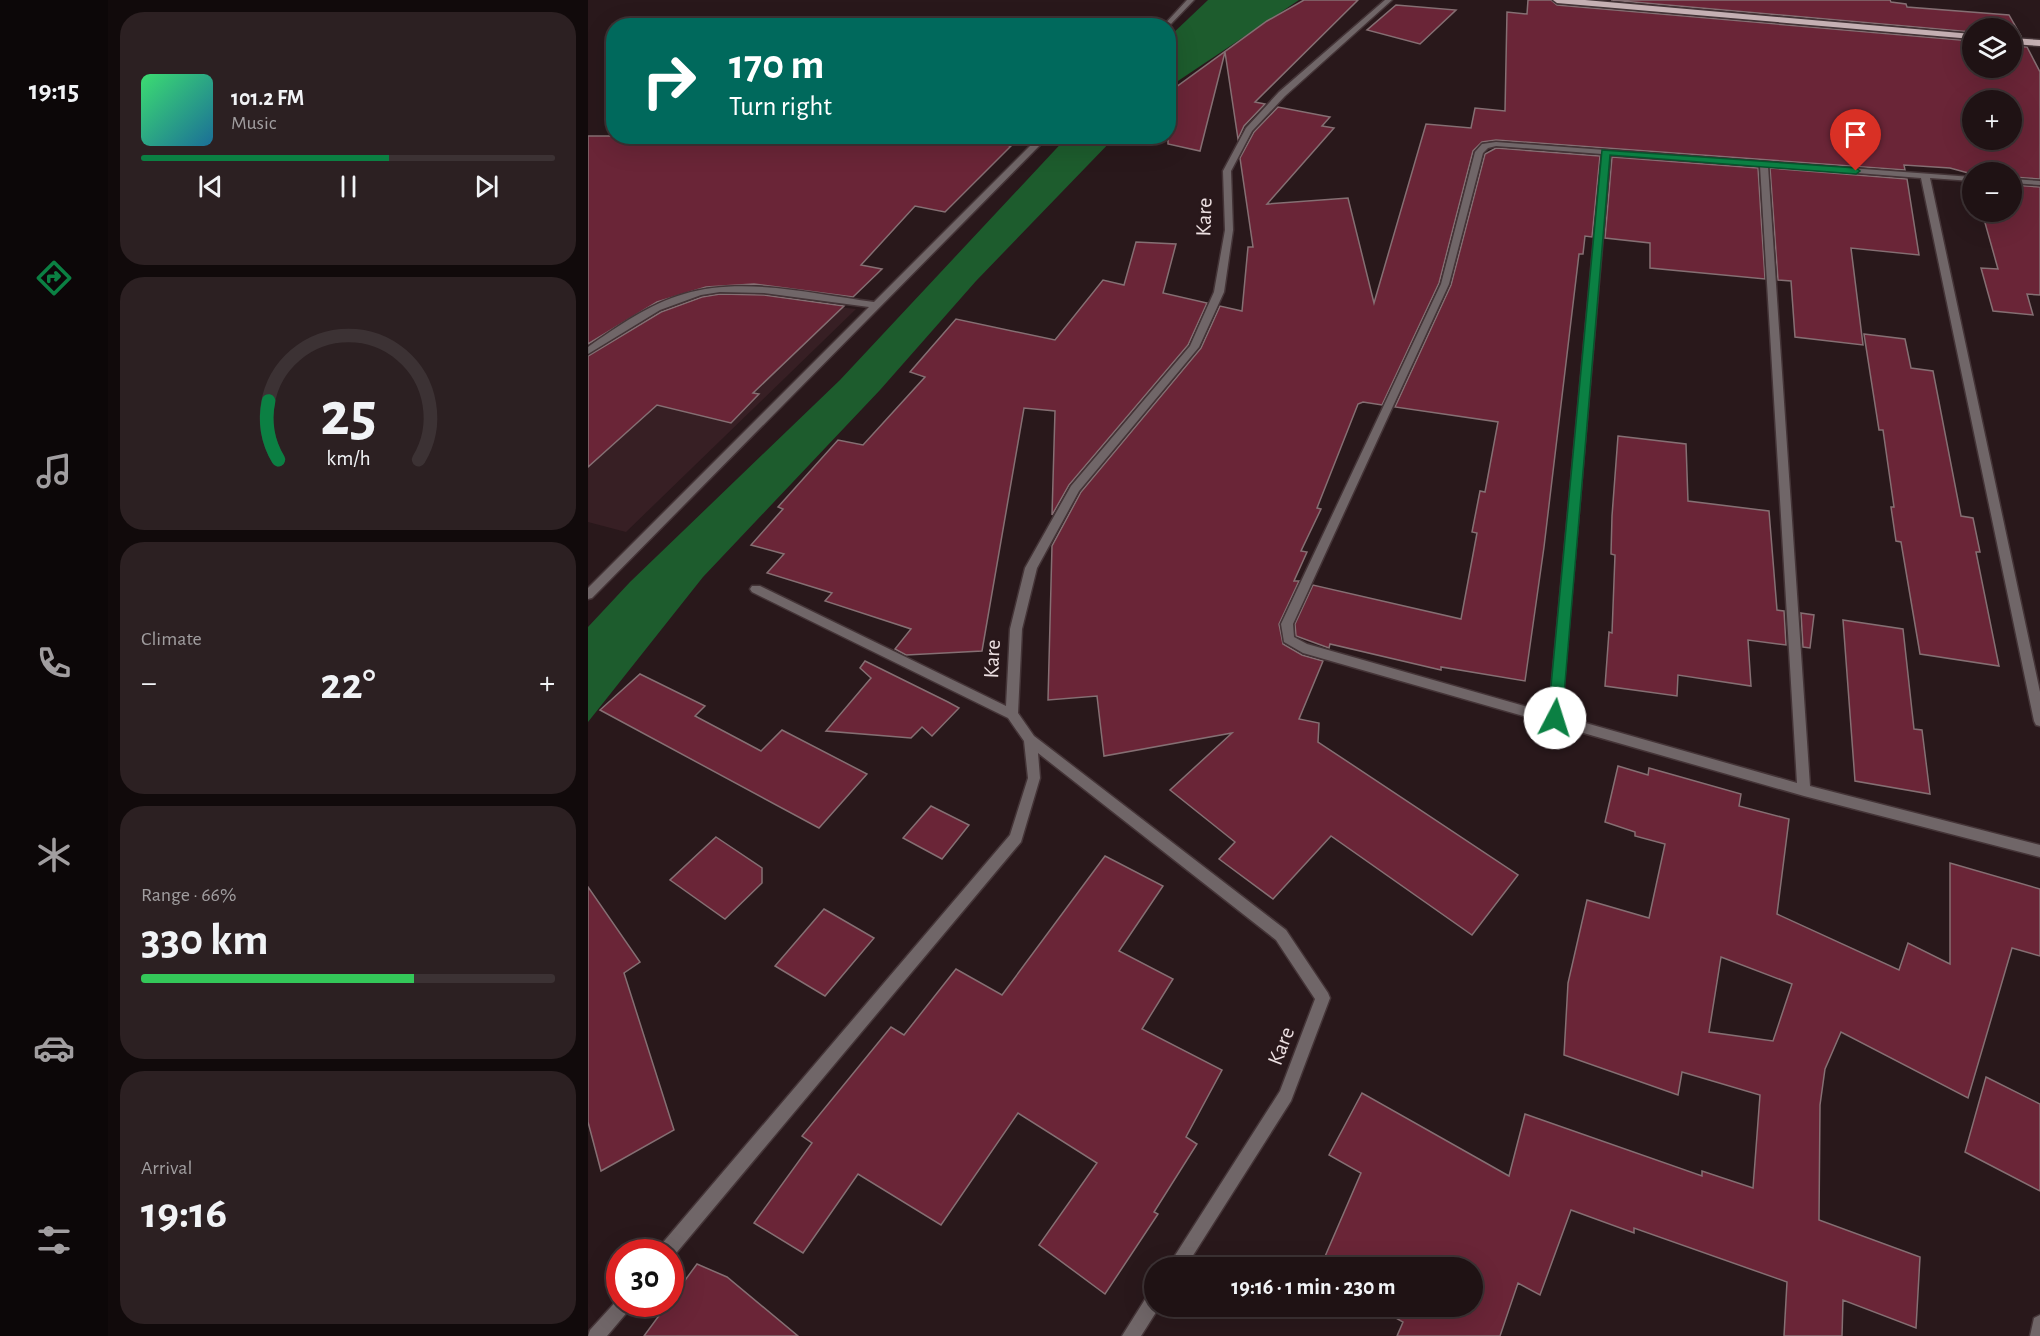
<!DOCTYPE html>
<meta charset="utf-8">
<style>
:root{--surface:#1f1214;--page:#2c2022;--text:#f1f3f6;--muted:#a19ea0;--line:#3c3234;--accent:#0b8043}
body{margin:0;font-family:"Alegreya Sans",sans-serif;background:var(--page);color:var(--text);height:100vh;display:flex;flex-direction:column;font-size:22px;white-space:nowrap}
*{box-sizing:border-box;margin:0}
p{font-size:20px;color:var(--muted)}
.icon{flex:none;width:33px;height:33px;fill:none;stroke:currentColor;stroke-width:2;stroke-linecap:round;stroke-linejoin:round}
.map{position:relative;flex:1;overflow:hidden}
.panel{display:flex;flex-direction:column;gap:12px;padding:12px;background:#110a0b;width:480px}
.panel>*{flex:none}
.banner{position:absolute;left:18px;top:18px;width:570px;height:126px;border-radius:24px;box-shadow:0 6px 24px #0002,0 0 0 2px var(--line);background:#00695c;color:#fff;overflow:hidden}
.buttons{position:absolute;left:1374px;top:18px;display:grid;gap:12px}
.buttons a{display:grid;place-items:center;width:60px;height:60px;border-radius:50%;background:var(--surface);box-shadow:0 6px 24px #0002,0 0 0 2px var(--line);font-size:30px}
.speed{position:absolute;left:18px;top:1239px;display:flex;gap:12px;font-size:30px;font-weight:700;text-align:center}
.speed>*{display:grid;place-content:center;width:78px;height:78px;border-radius:50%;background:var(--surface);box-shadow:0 6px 24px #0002,0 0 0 2px var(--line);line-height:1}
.speed .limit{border:9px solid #d22;background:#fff;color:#111}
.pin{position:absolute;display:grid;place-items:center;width:51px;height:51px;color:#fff;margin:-62px -26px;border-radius:50% 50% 50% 0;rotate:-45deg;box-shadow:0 0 6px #0007}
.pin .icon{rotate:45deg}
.me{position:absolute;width:66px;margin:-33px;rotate:5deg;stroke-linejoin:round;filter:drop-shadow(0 0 4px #0008)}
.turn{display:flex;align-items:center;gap:21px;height:126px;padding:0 24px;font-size:27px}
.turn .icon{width:78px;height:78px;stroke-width:2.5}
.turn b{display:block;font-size:42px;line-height:51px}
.big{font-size:45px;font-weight:700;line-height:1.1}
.panel .card{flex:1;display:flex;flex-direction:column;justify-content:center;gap:9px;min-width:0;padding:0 21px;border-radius:24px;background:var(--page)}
.panel .dial{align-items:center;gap:0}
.dial svg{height:156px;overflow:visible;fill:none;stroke:var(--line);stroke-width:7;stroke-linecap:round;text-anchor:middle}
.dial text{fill:var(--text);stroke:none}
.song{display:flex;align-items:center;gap:18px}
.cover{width:72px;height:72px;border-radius:9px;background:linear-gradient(135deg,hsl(140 70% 55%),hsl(200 70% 35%))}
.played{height:6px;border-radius:3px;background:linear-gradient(90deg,var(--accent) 60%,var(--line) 60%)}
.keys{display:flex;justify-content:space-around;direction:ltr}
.heat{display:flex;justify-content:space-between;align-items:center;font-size:33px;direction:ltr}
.charge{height:9px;border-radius:4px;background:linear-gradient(90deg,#34c759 66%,var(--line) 0)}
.trip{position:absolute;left:556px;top:1257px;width:339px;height:60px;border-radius:30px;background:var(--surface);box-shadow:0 6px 24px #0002,0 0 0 2px var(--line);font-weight:700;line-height:60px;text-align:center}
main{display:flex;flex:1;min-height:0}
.tabs{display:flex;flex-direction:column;width:108px;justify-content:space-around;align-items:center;background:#0c0708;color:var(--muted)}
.tabs .icon{width:42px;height:42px}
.tabs .selected{color:var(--accent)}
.tabs b{font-size:27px;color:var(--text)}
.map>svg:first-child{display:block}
.built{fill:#371f24}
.water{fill:#1d5c2d}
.building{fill:#6a2537;stroke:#856f73;stroke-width:1.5;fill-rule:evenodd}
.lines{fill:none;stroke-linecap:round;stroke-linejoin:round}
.minor-casing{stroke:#443437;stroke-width:3}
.primary-casing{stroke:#443437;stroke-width:3}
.minor{fill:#706668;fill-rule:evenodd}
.primary{fill:#c5b0b3;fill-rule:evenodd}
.route{fill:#0b8043;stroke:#07532c;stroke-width:1.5}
.labels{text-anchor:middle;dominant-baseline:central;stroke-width:4.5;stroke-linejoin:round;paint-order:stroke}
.street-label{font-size:22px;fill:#ede0e2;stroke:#29181b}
</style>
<main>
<nav class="tabs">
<b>19:15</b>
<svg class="icon selected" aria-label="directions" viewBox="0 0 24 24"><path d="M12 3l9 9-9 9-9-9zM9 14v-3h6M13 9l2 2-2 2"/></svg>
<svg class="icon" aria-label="music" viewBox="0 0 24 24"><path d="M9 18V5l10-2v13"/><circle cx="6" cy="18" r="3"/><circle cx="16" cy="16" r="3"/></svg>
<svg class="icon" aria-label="phone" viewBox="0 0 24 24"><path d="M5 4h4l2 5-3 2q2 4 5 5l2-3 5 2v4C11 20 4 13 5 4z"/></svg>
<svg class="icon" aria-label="climate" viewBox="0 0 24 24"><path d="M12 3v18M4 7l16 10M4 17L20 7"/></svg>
<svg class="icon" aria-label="car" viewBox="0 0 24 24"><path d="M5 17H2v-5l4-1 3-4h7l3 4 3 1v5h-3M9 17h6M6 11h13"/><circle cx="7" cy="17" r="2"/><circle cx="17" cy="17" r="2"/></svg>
<svg class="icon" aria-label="filters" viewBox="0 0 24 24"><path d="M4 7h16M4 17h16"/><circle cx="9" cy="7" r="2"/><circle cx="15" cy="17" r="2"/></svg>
</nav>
<section class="panel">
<div class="card">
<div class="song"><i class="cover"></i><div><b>101.2 FM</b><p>Music</p></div></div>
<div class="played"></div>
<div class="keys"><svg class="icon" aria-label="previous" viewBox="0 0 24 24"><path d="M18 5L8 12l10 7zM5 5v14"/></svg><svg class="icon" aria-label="pause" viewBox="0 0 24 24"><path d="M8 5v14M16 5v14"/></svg><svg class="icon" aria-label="next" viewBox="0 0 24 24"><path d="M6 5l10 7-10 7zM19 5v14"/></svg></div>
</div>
<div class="card dial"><svg viewBox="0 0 100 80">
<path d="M14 69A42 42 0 1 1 86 69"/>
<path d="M14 69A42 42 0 0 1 9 39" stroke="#0b8043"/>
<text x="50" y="56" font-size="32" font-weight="700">25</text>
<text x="50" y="72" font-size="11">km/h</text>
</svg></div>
<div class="card"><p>Climate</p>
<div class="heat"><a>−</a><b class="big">22°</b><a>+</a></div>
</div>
<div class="card"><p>Range · 66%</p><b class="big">330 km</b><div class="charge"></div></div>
<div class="card"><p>Arrival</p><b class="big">19:16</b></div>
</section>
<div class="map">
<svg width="1452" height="1336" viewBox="0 0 1452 1336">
<rect width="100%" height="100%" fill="#29181b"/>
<!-- built -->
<polygon class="built" points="120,293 268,309 38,532 0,522 0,362 40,332"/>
<!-- water -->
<g class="water">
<polygon points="620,0 711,0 581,87 581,37"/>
<polygon points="480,136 527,137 388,281 292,390 115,577 0,722 0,627 42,582 252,380"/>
</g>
<!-- building -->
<g class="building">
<polygon points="716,0 770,0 667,102 677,104 656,126 650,139 637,52 612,151 580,144 580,93 679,21"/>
<path d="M940,0H963L969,5L1384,41V68H1424V46L1439,47L1452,72V179L1424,177V172L1384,174L1362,168L1316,165L1317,170L908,140L894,142L885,151L851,283L794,405L775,402L770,404L729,508L733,509L713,551L719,552L706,581H711L691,624L695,644L714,655L735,661L711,719L731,723L730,742L930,875L884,935L743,836L685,899L631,859L647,842L582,790L644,733L516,756L509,696L460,700L464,546L493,492L613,348L632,306L654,311L660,247H665L652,158L666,132L690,107L742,117L734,126L746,128L679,204L760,198L786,303L838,124L883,128L887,108L917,111L919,12L939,14ZM1384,100H1424V140H1384Z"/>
<polygon points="1023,0 1302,0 1303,2 1318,4 1319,7 1421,15 1433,36 1424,36 1424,28 1384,28 1384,32"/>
<polygon points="808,5 868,10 832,44 779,30"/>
<polygon points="0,136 374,136 423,146 357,212 327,206 273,265 294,269 265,297 166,284 118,287 69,302 0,344"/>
<polygon points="908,148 1012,156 1004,237 997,236 995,254 991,254 956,547 937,681 853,667 853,670 742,644 741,648 708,636 707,624 725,585 873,619 889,533 884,532 892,491 897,492 910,422 807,407 863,285 897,154"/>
<polygon points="1024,157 1170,168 1177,279 1062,268 1062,243 1017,238"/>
<polygon points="1182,168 1319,179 1331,255 1263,248 1275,345 1207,337 1203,281 1190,280"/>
<polygon points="1424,185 1452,187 1452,295 1439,294 1445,315 1405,311 1393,268 1410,269 1394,212 1424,212"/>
<polygon points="548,242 588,244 575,293 619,303 600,345 481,485 464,515 467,411 436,408 394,651 318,655 307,649 323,629 237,601 244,593 179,573 196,554 163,545 195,509 190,507 250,440 275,445 337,377 322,372 368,319 467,340 515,280 536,285"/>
<polygon points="132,294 176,295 256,306 165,393 171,394 143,423 69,405 0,467 0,356 73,312 114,297"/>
<polygon points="1276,334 1317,339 1323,368 1345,371 1373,516 1385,518 1392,552 1388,552 1411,666 1332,654 1313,542 1308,541 1303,507 1306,507 1295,430 1291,430"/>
<polygon points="1030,436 1098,444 1100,501 1181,511 1189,610 1196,611 1198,645 1160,640 1163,686 1090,675 1089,696 1017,686 1021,632 1024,633 1027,555 1023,554 1024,516"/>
<polygon points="1213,613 1226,615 1222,648 1215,647"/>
<polygon points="1255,620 1315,629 1326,729 1334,730 1342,794 1267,781"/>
<polygon points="277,661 360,702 371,708 344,736 334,727 323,738 238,731 283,678 272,668"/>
<polygon points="52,674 117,706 107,716 173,751 194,730 279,774 231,828 12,710"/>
<path d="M1030,766L1060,775L1061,768L1153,794L1151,806L1201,819L1189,914L1311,970L1320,943L1362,964V863L1452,889V956L1424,948L1380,1098L1253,1032L1237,1069L1232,1105L1231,1220L1332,1257L1328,1328L1255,1300L1254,1336H1196L1199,1282L1046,1228V1233L983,1210L952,1295L930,1283L912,1336H809L815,1322L787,1306H885V1268H732L773,1173L741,1155L774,1093L921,1176L937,1114L1114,1176V1171L1165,1188L1172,1095L1094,1072L1090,1095L976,1055L980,983L999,900L1061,918L1077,844L1047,836V832L1017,822ZM1133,957L1204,984L1185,1041L1121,1032Z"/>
<polygon points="343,806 381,825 354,859 315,838"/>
<polygon points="128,837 174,868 174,883 137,919 82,880"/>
<polygon points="517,856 575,886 531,951 585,979 554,1029 634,1070 598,1137 609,1144 566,1212 570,1214 517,1294 451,1245 509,1163 430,1113 353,1225 270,1174 215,1253 166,1223 224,1143 214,1136 303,1027 316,1035 368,969 414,995"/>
<polygon points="0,887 52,962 36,973 86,1130 13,1171 0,1122"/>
<polygon points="236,909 286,938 237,996 187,966"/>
<polygon points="1398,1077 1452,1104 1452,1191 1377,1152"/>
<polygon points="109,1264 139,1277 210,1336 56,1336"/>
</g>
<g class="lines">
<defs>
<g id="minor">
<polygon points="599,0 606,0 580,27 580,26 575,26"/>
<polygon points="797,0 804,0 697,96 664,131 643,171 645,230 636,292 611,347 491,491 449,568 434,629 430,713 446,736 698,930 740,993 742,998 703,1101 597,1268 579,1268 692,1091 727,999 688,940 450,753 452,778 433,842 84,1258 82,1258 82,1252 70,1252 72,1246 422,835 440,778 436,741 420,718 164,592 162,589 164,586 172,586 418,706 422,629 437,568 483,486 602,346 626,292 637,230 635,171 658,128 691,92"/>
<path d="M452,136H461L4,598L0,599V588L281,307L176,293L132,292L113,295L72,310L0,354V347C30,326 61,304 96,294C154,276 227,294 286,302Z"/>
<path d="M908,142L1384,177V181L1342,178L1452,692V726L1448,725L1446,721L1333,178L1180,166L1222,786L1452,845V857L1216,796L715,653L696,642L693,624L853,284L887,152L894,144ZM908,146L1014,154L961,713L719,644L706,637L705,624L861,284L895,153L900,148ZM1022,155L1172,166L1209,783L973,716Z"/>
<polygon points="1424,179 1452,181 1452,185 1424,183"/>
<polygon points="567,1290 567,1306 572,1306 553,1336 534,1336 561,1293"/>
<polygon points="32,1297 32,1304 43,1304 41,1310 19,1336 0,1336 2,1330"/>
<polygon points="1452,1315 1452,1336 1442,1336 1446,1318"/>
</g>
<g id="primary">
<polygon points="965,0 997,0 1384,34 1384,39 969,3"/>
<polygon points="1424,38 1452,40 1452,46 1424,44"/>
</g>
</defs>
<!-- minor casing -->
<use href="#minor" class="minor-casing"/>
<!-- primary casing -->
<use href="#primary" class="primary-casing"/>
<!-- minor -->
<use href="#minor" class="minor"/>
<!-- primary -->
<use href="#primary" class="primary"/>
</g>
<!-- route -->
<polygon class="route" points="1014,150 1268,168 1272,171 1268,174 1022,155 974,718 967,724 960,718"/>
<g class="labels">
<!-- street labels -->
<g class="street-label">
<text transform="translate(616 217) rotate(-88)">Kare</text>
<text transform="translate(404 659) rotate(-87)">Kare</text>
<text transform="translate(693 1046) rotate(-69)">Kare</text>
</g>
</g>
</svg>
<div class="buttons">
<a><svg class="icon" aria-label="layers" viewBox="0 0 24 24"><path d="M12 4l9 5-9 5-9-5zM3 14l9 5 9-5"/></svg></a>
<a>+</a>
<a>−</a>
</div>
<div class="speed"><div class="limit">30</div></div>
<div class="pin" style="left:1268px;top:171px;background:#d93025"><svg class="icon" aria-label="arrive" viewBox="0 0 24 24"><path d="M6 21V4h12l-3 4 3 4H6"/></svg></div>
<svg class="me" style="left:967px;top:718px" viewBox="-20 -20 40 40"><circle r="19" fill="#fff"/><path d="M0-13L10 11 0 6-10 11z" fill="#0b8043"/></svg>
<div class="trip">19:16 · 1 min · 230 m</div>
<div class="banner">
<div class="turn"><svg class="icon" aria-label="right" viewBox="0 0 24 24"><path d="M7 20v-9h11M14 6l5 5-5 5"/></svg><div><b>170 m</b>Turn right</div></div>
</div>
</div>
</main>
